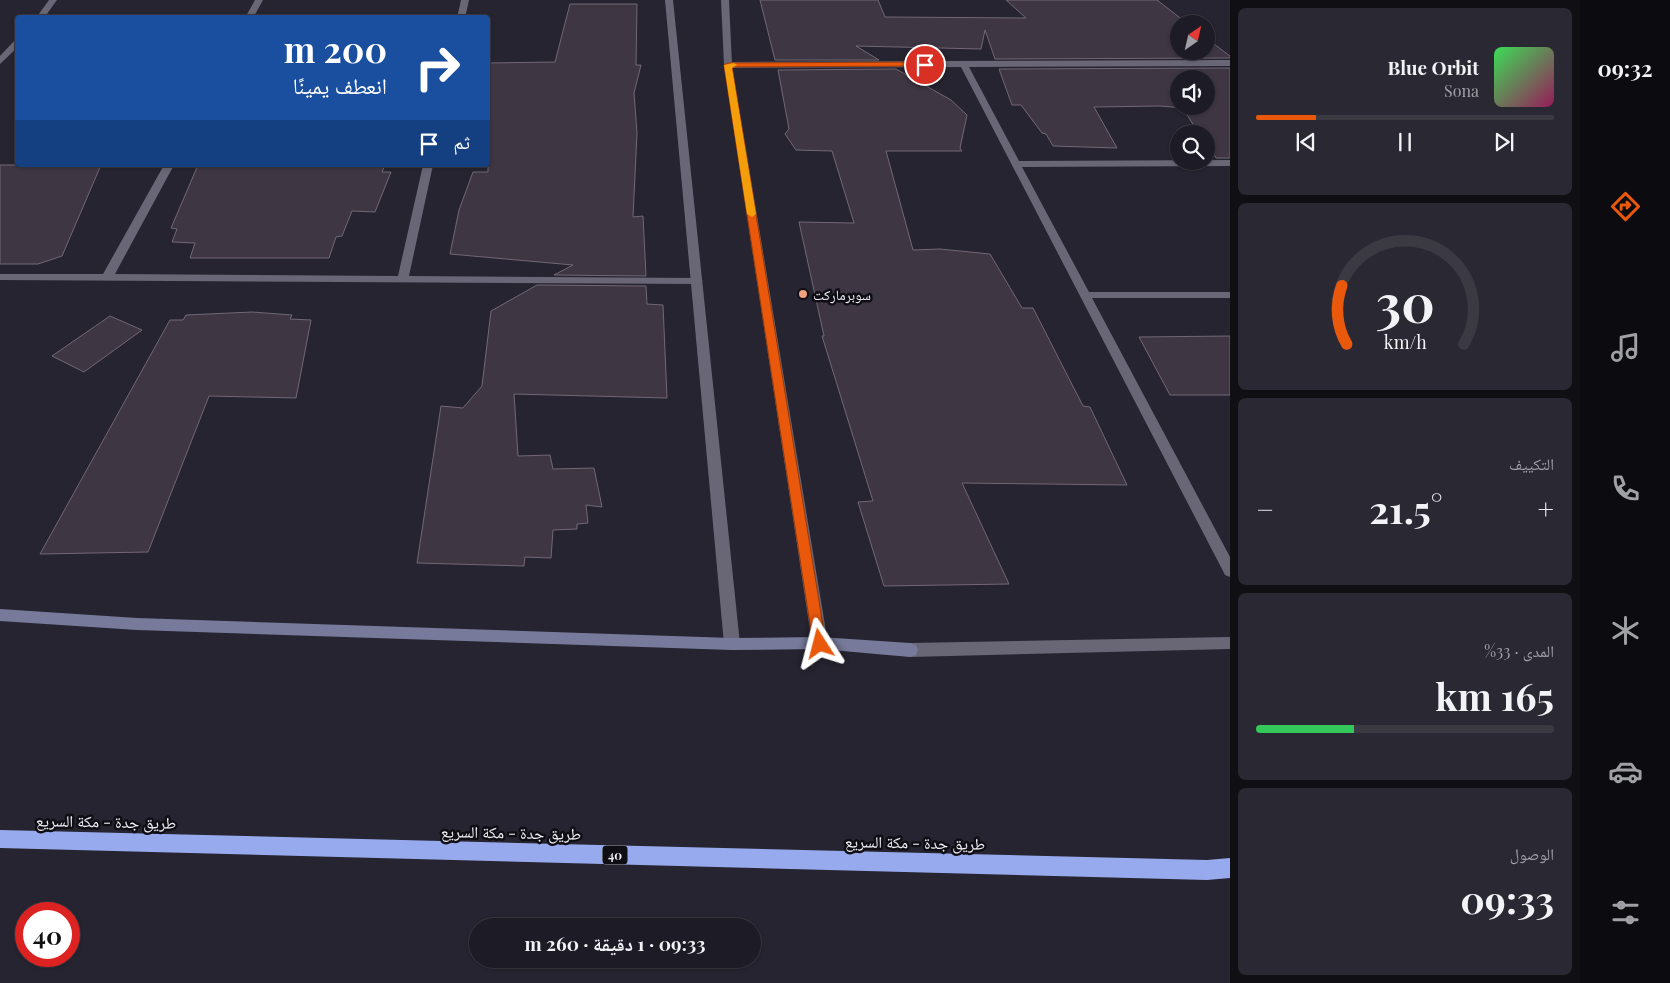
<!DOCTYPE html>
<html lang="ar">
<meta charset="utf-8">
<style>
:root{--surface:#1d1b25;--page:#2a2832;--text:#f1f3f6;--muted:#a0a1a7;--line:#3b3942;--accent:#ea580c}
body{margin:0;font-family:"Playfair Display","Noto Naskh Arabic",serif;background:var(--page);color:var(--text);direction:rtl;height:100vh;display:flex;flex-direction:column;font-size:19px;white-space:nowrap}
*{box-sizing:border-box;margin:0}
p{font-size:16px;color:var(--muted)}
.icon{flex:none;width:28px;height:28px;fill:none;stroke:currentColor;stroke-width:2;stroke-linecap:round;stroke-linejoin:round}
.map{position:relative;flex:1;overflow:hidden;direction:ltr}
.details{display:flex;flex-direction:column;gap:8px;padding:8px;background:#100f14;width:350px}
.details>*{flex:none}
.top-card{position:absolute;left:15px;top:15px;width:475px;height:152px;border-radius:5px;box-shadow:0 1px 4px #0004,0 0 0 1px var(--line);direction:rtl;background:#1a4fa0;color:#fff;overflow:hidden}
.needle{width:32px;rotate:34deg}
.fabs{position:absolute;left:1170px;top:15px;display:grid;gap:10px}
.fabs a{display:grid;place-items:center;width:45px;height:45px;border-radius:50%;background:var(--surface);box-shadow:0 1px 4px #0004,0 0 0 1px var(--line);font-size:25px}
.speed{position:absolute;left:15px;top:902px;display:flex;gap:10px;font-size:25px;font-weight:700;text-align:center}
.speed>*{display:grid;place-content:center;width:65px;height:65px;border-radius:50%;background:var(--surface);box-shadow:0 1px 4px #0004,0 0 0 1px var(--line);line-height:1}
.speed .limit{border:8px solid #d22;background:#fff;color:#111}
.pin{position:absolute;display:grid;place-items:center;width:42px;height:42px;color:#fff;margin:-21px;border:2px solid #fff;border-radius:50%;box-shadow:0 1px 5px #0007}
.me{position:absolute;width:55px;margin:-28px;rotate:351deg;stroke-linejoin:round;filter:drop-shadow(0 0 4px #0008)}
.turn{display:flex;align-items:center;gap:18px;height:105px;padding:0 20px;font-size:22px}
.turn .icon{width:65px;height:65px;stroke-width:2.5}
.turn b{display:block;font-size:35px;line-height:42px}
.then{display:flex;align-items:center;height:48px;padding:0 20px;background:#0003;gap:10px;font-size:19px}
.big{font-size:38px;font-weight:700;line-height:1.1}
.details .widget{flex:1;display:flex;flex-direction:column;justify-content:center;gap:8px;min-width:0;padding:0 18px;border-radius:8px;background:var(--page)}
.details .dial{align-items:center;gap:0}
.dial svg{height:130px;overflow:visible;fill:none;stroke:var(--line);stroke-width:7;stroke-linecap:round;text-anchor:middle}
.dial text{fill:var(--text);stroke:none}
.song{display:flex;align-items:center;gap:15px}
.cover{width:60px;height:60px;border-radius:8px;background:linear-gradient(135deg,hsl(130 70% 55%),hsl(330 70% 35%))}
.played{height:5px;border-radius:2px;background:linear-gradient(90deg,var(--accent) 20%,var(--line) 20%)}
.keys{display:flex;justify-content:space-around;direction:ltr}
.heat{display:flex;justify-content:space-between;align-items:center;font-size:28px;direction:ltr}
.charge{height:8px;border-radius:4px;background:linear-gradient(90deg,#34c759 33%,var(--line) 0)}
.trip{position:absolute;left:469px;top:918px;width:292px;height:50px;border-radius:25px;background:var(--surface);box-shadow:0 1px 4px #0004,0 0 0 1px var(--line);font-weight:700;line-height:50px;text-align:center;direction:rtl}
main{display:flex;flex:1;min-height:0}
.menu{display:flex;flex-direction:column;width:90px;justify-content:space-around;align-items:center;background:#0c0b0f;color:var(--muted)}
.menu .icon{width:35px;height:35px}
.menu .active{color:var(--accent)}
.menu b{font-size:22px;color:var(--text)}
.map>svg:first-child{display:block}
.building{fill:#3f3643;stroke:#726776;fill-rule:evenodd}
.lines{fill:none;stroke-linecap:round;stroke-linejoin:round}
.minor{fill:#696676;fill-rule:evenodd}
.tertiary{fill:#696676;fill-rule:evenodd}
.secondary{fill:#777a9a;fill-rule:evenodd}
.motorway{fill:#98aaee;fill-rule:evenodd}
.route{fill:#ea580c;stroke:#983908}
.slow{fill:#f59e0b}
.poi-dot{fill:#f2a080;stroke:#0f0e14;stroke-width:2}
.labels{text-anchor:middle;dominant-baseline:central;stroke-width:5;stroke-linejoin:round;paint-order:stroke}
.shield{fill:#0f0e14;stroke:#afaeb6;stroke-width:1}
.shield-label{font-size:12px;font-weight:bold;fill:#f3f2fb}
.poi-label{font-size:14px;fill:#f3f2fb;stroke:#0f0e14;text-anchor:start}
.near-street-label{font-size:16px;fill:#f3f2fb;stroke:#0f0e14}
</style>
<main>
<nav class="menu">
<b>09:32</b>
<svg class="icon active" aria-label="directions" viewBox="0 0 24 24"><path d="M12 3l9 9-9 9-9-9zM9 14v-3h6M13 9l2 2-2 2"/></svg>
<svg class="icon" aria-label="music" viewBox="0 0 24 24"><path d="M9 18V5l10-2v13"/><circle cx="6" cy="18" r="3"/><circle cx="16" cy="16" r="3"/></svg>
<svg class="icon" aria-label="phone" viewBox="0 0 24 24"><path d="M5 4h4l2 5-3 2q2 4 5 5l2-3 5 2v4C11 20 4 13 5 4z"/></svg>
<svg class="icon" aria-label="climate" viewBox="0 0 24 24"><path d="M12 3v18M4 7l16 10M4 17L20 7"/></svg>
<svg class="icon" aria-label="car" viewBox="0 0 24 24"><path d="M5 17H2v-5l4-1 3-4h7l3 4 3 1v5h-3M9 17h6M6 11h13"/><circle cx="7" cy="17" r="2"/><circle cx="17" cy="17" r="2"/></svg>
<svg class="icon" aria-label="filters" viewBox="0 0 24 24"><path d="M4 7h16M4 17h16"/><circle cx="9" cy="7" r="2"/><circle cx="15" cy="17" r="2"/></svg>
</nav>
<section class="details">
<div class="widget">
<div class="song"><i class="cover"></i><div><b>Blue Orbit</b><p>Sona</p></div></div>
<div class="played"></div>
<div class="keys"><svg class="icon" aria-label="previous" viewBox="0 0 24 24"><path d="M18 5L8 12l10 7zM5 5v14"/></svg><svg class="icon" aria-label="pause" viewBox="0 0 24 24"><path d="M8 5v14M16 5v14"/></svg><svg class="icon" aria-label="next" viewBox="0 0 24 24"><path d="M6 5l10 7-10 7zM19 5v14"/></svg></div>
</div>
<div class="widget dial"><svg viewBox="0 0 100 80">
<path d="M14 69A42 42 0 1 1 86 69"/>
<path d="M14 69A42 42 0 0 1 11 33" stroke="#ea580c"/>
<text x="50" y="56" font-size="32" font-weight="700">30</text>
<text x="50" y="72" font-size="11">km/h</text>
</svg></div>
<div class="widget"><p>التكييف</p>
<div class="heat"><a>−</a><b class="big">21.5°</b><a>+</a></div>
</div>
<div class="widget"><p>المدى · 33%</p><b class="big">165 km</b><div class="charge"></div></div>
<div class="widget"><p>الوصول</p><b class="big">09:33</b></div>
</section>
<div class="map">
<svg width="1230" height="983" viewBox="0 0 1230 983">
<rect width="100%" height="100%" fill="#272431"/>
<!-- building -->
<g class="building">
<polygon points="760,0 878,0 885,17 1026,18 1006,0 1157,0 1188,24 1179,24 1179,51 1206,51 1206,38 1230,56 1230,58 995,59 985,30 981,49 856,46 879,60 775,60"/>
<polygon points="570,4 637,4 636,65 641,65 634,93 637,133 633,217 643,216 646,276 554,275 573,265 450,254 459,210 473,172 488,172 488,63 555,62"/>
<path d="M1230,68V158H1216L1206,140V134H1203L1199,126H1194L1183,108L1160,106L1094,107L1117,148L1053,146L1046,134L1042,133L1021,105H1012L999,69ZM1179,79H1206V106H1179Z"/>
<polygon points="896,69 951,100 967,115 960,148 962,151 886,151 913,250 940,249 990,254 1022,308 1033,308 1083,406 1090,407 1127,485 962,483 1009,584 884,586 858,502 873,501 822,336 824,336 799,222 854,223 832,151 796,150 785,134 789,129 778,70"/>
<polygon points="0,165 101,165 62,256 38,264 0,264"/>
<polygon points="198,165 385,165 382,172 391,172 375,212 352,211 342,236 336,237 329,258 190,258 195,243 172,242 177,229 171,228"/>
<polygon points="537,285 646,286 647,304 663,305 667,398 514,394 518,456 550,455 553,469 594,468 602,507 586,505 588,523 577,524 577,529 553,530 551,558 525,557 524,566 417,563 441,406 463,408 482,386 491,311"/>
<polygon points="252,312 292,315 290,319 311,320 296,398 209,396 148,552 40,554 170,320 183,320 186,315"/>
<polygon points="110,316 142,330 84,372 52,356"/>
<polygon points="1230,336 1230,395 1170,395 1139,337"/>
</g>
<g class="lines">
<!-- minor -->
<g class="minor">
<polygon points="49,0 57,0 44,18 36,18"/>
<polygon points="255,0 263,0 253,18 245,18"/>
<polygon points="461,0 469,0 465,18 457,18"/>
<polygon points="15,40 18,40 18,47 0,64 0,56"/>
<polygon points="1230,60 1230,66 969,67 1019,161 1230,160 1230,166 1022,167 1089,292 1230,292 1230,298 1092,298 1230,557 1230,577 1225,575 1223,571 961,67 728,68 724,65 728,62"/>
<polygon points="164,165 174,165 115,274 398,276 423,165 433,165 409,276 697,278 703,281 697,284 0,280 0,274 103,274"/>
</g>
<!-- tertiary -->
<g class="tertiary">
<polygon points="665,0 673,0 740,644 738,649 732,650 726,649 724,644"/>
<polygon points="721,0 729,0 732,65 828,643 826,648 820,649 814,648 812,643 724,65"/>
<polygon points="1230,637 1230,649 910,657 904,655 902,650 904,645 910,643"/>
</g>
<!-- secondary -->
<polygon class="secondary" points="0,609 137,618 732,638 820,637 910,643 916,645 918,650 916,655 910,657 820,649 732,650 137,630 0,621"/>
<!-- motorway -->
<polygon class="motorway" points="0,830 1207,860 1230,858 1230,878 1207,880 0,848"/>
</g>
<!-- route -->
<polygon class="route" points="925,62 928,66 732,67 826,644 820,649 813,644 724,65 728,63"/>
<!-- slow -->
<polygon class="slow" points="734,63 737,65 732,68 756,214 752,217 747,214 724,65"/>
<!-- markers -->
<circle class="poi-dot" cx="803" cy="294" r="5"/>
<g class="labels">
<!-- shield labels -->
<rect class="shield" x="602.5" y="845.5" width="25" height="19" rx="4"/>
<g class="shield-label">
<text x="615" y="855">40</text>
</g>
<!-- poi labels -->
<g class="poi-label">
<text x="813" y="294">سوبرماركت</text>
</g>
<!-- near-street labels -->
<g class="near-street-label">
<text transform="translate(106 821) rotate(1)">طريق جدة - مكة السريع</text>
<text transform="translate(511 832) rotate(1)">طريق جدة - مكة السريع</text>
<text transform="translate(915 842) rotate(1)">طريق جدة - مكة السريع</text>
</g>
</g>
</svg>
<div class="fabs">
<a><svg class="needle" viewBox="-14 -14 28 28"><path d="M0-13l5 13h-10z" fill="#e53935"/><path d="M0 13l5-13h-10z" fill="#a0a1a7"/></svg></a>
<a><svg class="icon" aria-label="sound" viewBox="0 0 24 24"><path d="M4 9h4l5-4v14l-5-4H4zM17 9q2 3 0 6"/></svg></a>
<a><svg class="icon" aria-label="search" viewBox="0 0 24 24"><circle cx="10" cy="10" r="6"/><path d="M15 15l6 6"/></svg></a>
</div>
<div class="speed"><div class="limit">40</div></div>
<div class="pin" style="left:925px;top:65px;background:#d93025"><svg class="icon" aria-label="arrive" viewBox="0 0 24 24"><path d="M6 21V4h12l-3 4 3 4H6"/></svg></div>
<svg class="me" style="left:820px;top:644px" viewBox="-20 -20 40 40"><path d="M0-17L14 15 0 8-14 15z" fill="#ea580c" stroke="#fff" stroke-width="4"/></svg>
<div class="trip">09:33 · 1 دقيقة · 260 m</div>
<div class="top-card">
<div class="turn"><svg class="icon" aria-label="right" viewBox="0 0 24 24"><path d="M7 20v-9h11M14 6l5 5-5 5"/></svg><div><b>200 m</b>انعطف يمينًا</div></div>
<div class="then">ثم<svg class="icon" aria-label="arrive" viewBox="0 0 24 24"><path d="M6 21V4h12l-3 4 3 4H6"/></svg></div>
</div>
</div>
</main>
